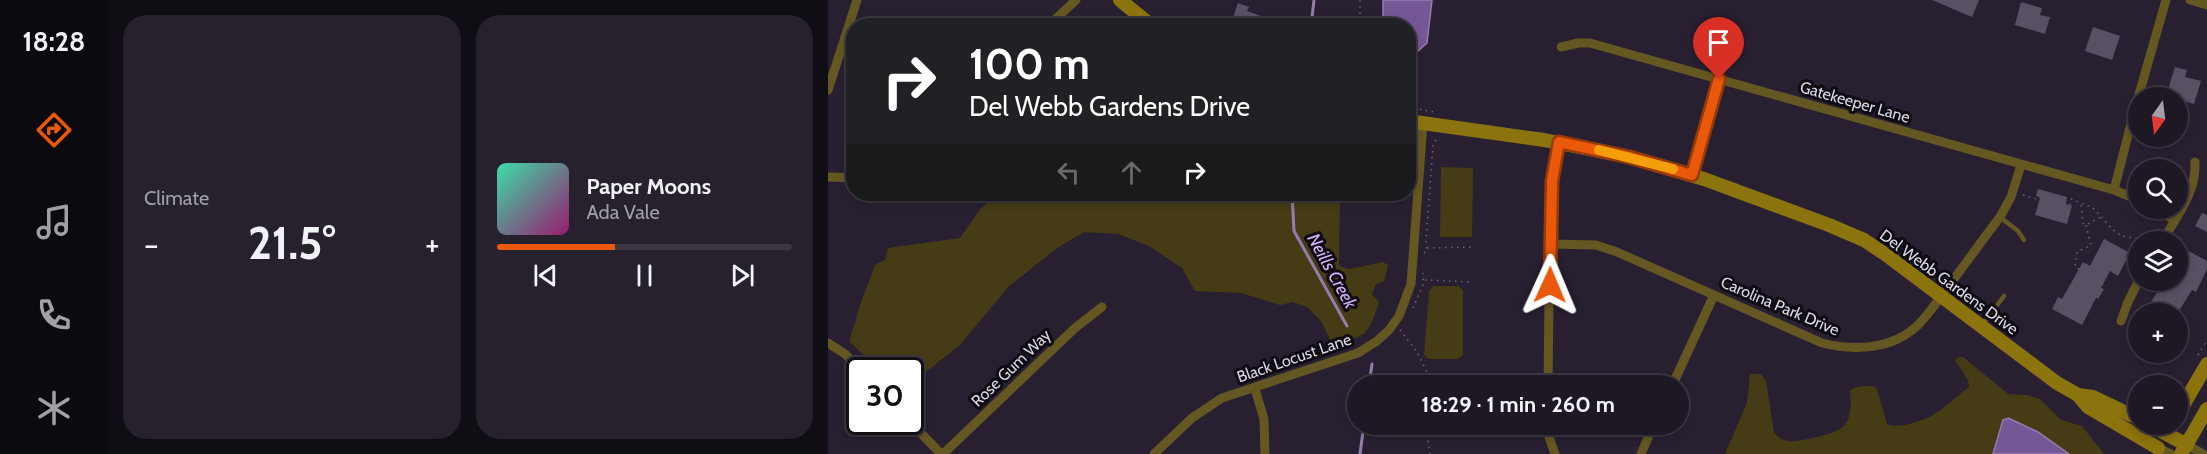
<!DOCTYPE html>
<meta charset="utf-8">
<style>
:root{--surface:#1e1825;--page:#26212d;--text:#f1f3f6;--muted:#a1a0a7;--line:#3c3742;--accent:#ea580c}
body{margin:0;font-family:Cabin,sans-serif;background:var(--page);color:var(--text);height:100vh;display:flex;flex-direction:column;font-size:22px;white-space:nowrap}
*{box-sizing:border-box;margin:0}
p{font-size:20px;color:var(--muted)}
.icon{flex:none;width:33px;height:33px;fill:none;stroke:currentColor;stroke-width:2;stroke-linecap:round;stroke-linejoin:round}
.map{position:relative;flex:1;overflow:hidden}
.sheet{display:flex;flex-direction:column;gap:15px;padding:15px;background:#100d14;width:720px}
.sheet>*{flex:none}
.hud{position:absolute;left:18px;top:18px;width:570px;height:183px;border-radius:24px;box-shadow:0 3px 9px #0003,0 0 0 2px var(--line);background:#202124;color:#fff;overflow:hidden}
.needle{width:39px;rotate:194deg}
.fabs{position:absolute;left:1300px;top:87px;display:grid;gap:12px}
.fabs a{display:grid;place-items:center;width:60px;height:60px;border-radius:50%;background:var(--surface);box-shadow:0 3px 9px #0003,0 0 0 2px var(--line);font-size:30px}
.speed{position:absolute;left:18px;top:357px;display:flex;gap:12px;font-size:30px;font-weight:700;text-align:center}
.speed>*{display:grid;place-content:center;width:78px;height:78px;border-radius:50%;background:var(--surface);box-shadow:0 3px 9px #0003,0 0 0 2px var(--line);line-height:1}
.speed .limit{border:3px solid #111;border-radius:9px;background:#fff;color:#111}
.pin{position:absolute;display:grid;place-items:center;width:51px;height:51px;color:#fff;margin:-62px -26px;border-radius:50% 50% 50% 0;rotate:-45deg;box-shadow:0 0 6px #0007}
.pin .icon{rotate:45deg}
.me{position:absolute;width:66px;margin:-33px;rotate:1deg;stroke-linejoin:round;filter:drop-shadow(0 0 4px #0008)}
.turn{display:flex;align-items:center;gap:21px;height:126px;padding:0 24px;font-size:27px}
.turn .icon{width:78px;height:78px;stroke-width:2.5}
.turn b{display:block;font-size:42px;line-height:51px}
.lanes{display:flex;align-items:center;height:57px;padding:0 24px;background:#0003;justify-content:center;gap:30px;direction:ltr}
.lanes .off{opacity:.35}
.big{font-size:45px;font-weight:700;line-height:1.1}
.sheet .widget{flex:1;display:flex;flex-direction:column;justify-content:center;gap:9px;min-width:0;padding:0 21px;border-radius:24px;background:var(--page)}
.song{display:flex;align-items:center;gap:18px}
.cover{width:72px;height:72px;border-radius:9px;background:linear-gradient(135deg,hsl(160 70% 55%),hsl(320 70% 35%))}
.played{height:6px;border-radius:3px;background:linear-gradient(90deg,var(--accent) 40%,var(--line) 40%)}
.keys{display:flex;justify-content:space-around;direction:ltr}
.heat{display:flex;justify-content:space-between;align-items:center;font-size:33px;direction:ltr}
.sheet .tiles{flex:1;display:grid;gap:15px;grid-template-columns:repeat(2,1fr)}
.trip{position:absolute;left:519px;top:375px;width:342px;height:60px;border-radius:30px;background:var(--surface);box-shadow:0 3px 9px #0003,0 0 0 2px var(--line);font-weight:700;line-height:60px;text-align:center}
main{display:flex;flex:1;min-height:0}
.menu{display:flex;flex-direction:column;width:108px;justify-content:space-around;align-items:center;background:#0c0a0f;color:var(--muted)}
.menu .icon{width:42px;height:42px}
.menu .selected{color:var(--accent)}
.menu b{font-size:27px;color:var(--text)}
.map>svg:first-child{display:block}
.green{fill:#453b14}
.water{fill:#755696;stroke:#947dad;stroke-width:1.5}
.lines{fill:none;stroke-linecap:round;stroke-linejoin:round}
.stream{stroke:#947dad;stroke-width:3}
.building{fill:#595063}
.path{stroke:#6e6776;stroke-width:1.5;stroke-dasharray:1.5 4.5;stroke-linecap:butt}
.lane{stroke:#655722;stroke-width:4.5}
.street{stroke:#655722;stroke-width:9}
.secondary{stroke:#8b730d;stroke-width:14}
.route-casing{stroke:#983908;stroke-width:15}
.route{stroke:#ea580c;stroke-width:10}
.slow{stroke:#f59e0b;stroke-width:10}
.labels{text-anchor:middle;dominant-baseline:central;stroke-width:6;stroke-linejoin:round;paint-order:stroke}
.street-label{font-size:16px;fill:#ddd8e4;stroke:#0f0b13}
.water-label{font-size:18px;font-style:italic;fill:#d3b1fa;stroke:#0f0b13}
</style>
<main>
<nav class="menu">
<b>18:28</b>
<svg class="icon selected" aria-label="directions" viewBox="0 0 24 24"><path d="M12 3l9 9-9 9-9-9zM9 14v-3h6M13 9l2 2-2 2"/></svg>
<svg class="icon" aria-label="music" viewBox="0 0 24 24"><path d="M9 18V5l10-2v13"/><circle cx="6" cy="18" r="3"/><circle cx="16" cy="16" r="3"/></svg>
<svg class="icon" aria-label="phone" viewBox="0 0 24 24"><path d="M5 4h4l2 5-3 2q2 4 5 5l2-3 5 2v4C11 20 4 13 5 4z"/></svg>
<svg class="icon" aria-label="climate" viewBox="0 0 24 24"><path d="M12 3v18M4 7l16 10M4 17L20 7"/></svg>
</nav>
<section class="sheet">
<div class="tiles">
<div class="widget"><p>Climate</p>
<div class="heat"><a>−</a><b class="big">21.5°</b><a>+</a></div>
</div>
<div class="widget">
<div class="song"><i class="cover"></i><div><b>Paper Moons</b><p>Ada Vale</p></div></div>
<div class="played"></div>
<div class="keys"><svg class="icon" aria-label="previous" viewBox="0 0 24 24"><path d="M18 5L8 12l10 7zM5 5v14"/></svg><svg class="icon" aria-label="pause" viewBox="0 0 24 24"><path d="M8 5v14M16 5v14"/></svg><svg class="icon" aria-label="next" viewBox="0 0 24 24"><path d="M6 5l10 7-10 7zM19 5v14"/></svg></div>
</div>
</div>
</section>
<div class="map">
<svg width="1379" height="454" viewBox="0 0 1379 454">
<rect width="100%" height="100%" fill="#282031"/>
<!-- green -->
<g class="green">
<polygon points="613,167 645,168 644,237 612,237"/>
<path d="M169,194H512L511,266L521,269L555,262L560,265L556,281L548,284L544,294L551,302C540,337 539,334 505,346L493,321L479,307L465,302L452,305L413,293L367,291L354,268L321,246L290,234L256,232L229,248L180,287L133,344L83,384L82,370H52L22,342C22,331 26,329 28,319C32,301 41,283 47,265L57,260L60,248L132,238L153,208Z"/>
<polygon points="605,286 631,286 635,291 635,355 630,359 600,359 596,355 601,291"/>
<path d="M1130,357H1135L1180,394L1199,395L1212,399L1233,420L1254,426L1276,454H897L919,403L922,374H933L938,381L946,432C950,438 954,440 961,441C970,443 1009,433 1015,427C1024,418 1023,403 1022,391C1028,385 1038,386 1046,386L1049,389L1059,424C1069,430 1099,420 1108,413C1120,405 1130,395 1141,387L1140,380L1127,360Z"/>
</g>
<!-- water -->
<g class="water">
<polygon points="555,0 604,0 599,43 581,59 580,26 555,25"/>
<polygon points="1180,418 1210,432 1241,454 1165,454 1175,420"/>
</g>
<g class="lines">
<!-- stream -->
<g class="stream">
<polyline points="483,26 486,0"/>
<polyline points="464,194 466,231 519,326"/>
<polyline points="541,386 544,364"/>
<polyline points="532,454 536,424"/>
</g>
</g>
<!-- building -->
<g class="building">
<polygon points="1104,0 1151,0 1144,17"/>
<polygon points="1193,2 1214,8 1212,15 1222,17 1217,34 1187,25"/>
<polygon points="410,3 421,7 419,11 433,16 429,26 402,26"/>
<polygon points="1265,27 1292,36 1284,60 1257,51"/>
<polygon points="1347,67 1359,70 1357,77 1373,81 1366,104 1350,99 1350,98 1338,96"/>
<polygon points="1210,189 1239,197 1238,204 1244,206 1239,224 1207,215 1212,198 1208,196"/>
<polygon points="1374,213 1379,215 1379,232 1367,226"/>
<polygon points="1276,239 1302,253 1290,276 1282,271 1273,288 1276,289 1270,299 1268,298 1254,325 1224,309 1230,297 1234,299 1255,262 1262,266"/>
<polygon points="1353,247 1379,261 1379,269 1368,292 1364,290 1349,314 1336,314 1321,305 1337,280 1350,280 1350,253"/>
</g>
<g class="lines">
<!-- path -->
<g class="path">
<polyline points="532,26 532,0"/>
<polyline points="580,107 606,112"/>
<polyline points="1195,195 1212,200"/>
<polyline points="1242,205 1243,199 1265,208 1285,230 1294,236 1323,241"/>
<polyline points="1253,205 1255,223 1258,225 1273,217"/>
<polyline points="599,248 643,247"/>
<polyline points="596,253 599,250 598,241 605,145 609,138"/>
<polyline points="1251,269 1247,267 1249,252 1263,245 1258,225"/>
<polyline points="597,280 643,282"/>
<polyline points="585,308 595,285 595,273"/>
<polyline points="572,330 589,352 606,386"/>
<polyline points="1370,355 1379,340"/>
<polyline points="602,454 600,442 604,424"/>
</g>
<!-- lane -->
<g class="lane">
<polyline points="1172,217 1190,231 1196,240"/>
<polyline points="1155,324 1176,296"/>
</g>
<!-- street -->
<g class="street">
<polyline points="1362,0 1379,5"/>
<polyline points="220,26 248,0"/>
<polyline points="733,47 750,43 762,43 1286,190 1311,200"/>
<polyline points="0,90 29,0"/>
<polyline points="1310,98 1338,0"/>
<polyline points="864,175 891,79"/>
<polyline points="0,177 26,178"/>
<polyline points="1286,190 1307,108"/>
<polyline points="1327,208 1346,220"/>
<path d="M1334,242C1348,217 1369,192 1367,162"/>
<path d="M722,244L768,245L789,252L994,343C1026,351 1064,350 1090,325C1102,313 1112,297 1122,284C1139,262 1155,239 1172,217L1183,197L1193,165"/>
<polyline points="1293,321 1300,302 1311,280"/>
<polyline points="0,343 17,354 34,370"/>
<polyline points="720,386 722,217 724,181 731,142"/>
<polyline points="844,386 886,295"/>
<polyline points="427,389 436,419 437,454"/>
<polyline points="82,422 113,454"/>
<polyline points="720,424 721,437 727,454"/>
<polyline points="1359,445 1375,454"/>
<polyline points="1330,448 1343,454"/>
<polyline points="115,454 247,328 274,307"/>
<polyline points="326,454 364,418 394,398 530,353 549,341 561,330 571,316 583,284 595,123"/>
<polyline points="813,454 826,424"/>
</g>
<!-- secondary -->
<g class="secondary">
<polyline points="292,0 324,26"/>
<polyline points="580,121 716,140 801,157 876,179 1001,225 1036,240 1057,254 1229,383 1250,395 1265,397 1311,419"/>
<polyline points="1250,395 1260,407 1330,448"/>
<polyline points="1350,414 1379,364"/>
<polyline points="1320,424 1359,445"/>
<polyline points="1353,454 1379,409"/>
</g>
</g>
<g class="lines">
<defs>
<polyline id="route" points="722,285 724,181 731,142 801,157 864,175 891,79"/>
</defs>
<!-- route casing -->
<use href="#route" class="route-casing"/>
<!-- route -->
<use href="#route" class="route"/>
<!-- slow -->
<polyline class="slow" points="771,150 845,169"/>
</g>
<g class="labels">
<!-- street labels -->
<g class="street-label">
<text transform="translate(1027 102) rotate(16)">Gatekeeper Lane</text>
<text transform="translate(1121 282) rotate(36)">Del Webb Gardens Drive</text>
<text transform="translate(952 306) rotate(23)">Carolina Park Drive</text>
<text transform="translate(466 358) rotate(-19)">Black Locust Lane</text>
<text transform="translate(183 368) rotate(-44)">Rose Gum Way</text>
</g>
<!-- water labels -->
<g class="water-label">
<text transform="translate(504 271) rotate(61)">Neills Creek</text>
</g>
</g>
</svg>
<div class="fabs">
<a><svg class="needle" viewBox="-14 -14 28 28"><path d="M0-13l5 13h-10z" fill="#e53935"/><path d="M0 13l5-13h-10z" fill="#a1a0a7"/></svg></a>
<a><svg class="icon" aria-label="search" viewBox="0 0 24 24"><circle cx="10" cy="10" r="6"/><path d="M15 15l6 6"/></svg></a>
<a><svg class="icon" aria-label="layers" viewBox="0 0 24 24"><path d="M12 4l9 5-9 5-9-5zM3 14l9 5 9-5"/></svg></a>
<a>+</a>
<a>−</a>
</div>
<div class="speed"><div class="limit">30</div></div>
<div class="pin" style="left:891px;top:79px;background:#d93025"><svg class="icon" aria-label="arrive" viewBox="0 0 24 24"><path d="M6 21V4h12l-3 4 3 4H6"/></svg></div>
<svg class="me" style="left:722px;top:285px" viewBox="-20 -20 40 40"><path d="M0-17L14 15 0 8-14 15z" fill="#ea580c" stroke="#fff" stroke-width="4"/></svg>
<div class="trip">18:29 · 1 min · 260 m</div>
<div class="hud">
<div class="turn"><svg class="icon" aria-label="right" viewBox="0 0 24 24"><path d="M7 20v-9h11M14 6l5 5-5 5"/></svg><div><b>100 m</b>Del Webb Gardens Drive</div></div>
<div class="lanes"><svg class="icon off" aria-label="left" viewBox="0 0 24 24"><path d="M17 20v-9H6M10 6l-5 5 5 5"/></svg><svg class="icon off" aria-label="ahead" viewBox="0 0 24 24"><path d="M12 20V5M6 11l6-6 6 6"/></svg><svg class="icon" aria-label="right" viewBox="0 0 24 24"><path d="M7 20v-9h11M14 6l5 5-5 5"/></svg></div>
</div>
</div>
</main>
